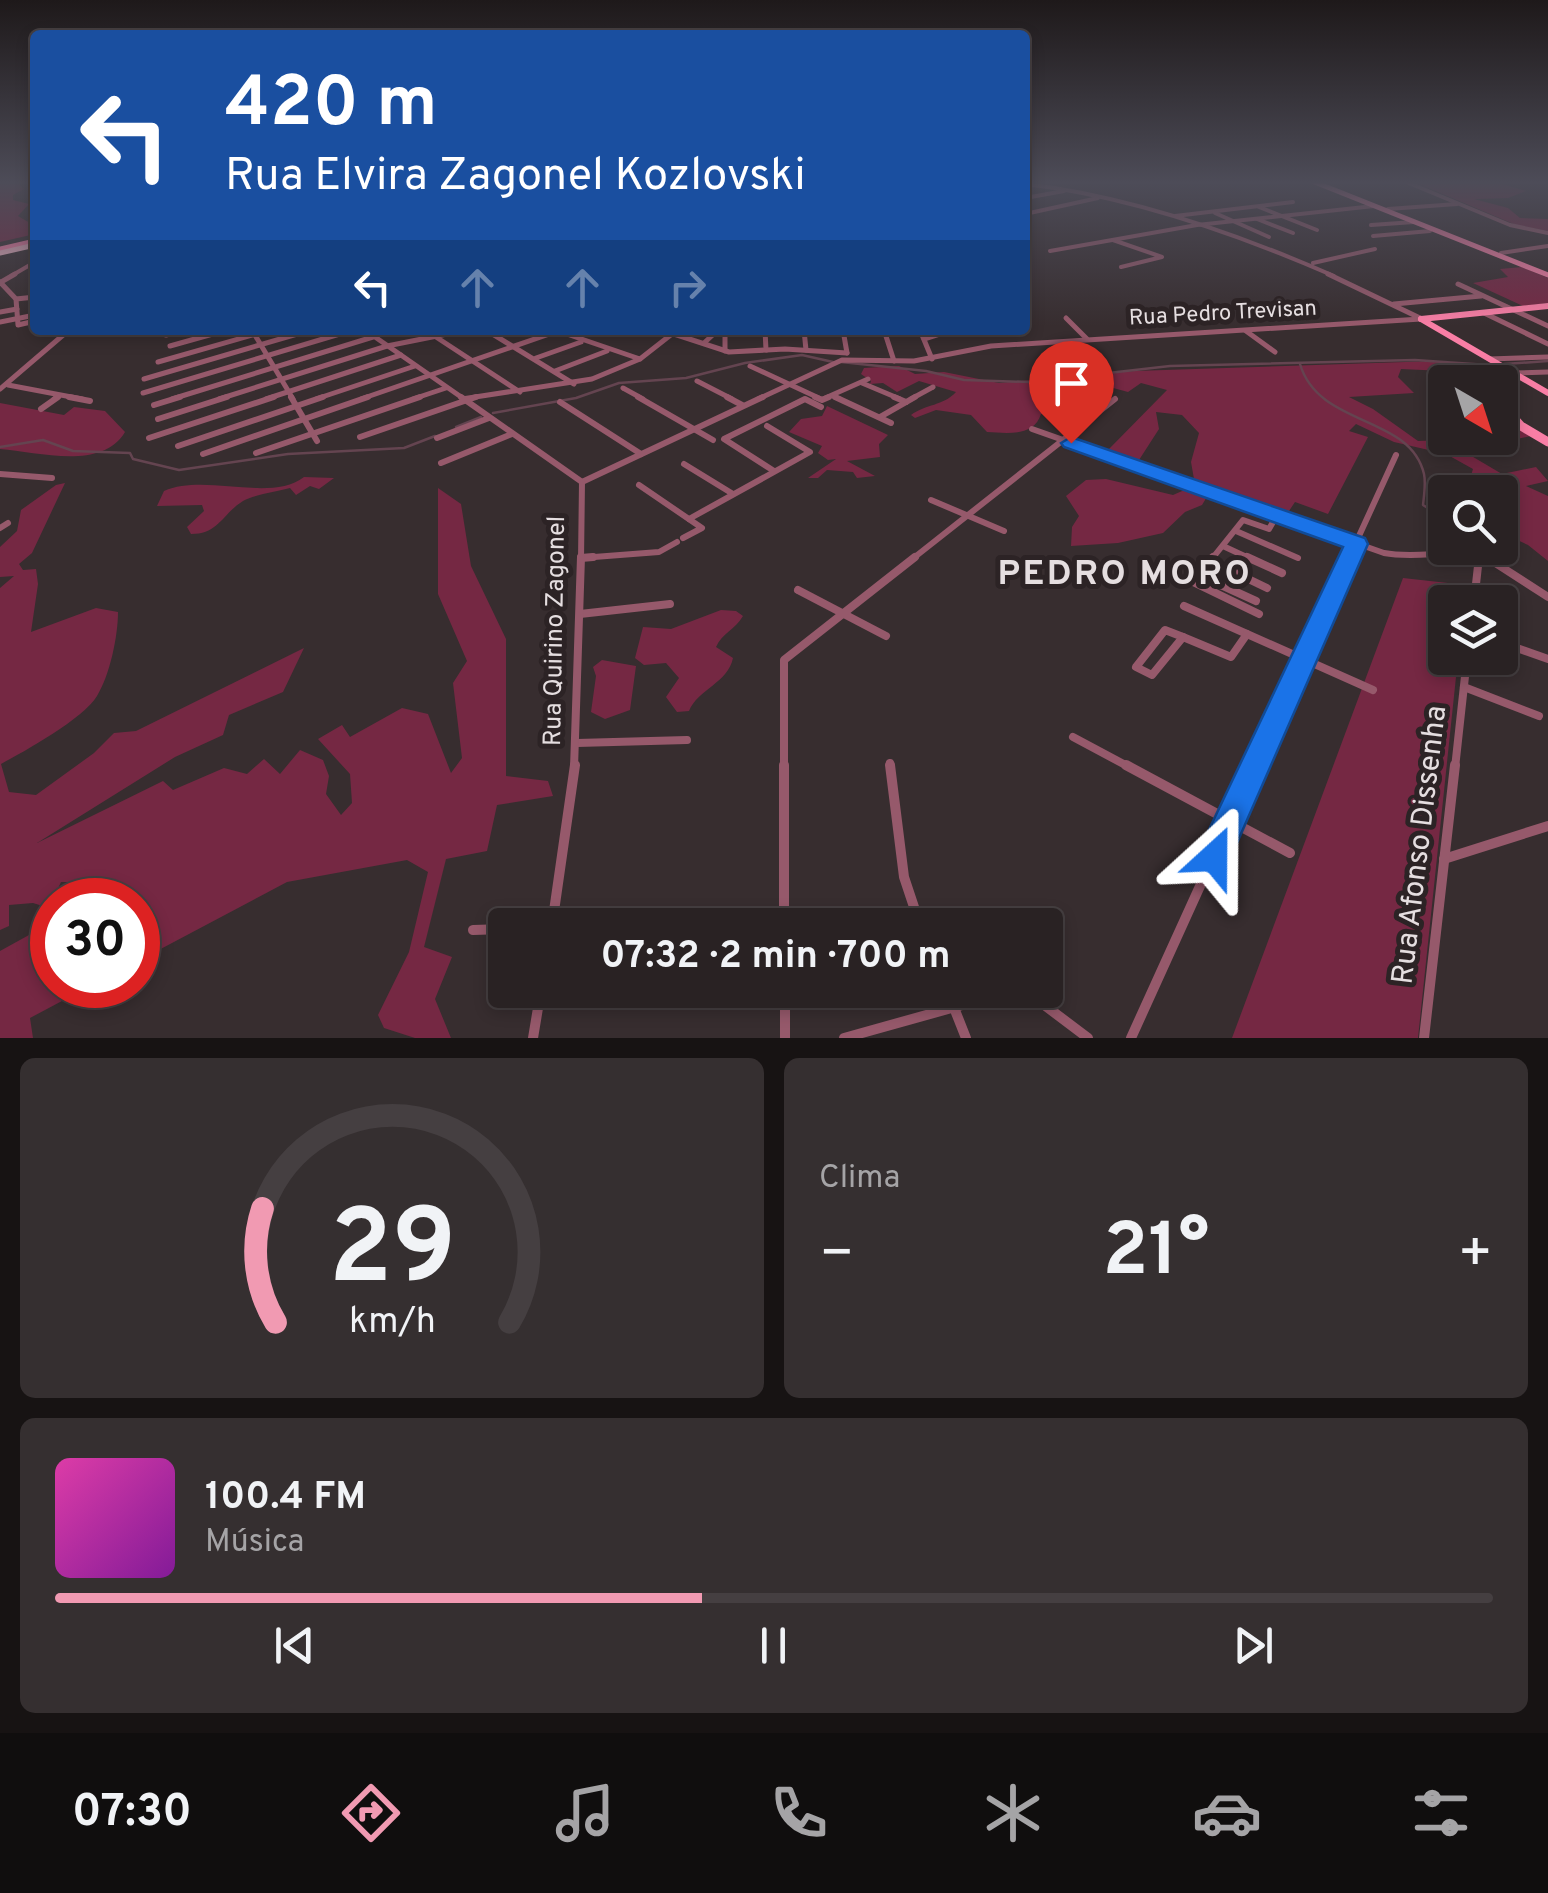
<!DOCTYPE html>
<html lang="pt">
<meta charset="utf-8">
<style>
:root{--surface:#292223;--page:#352f30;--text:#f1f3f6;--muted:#a5a4a6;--line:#453f41;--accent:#f19ab2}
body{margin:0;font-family:Overpass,sans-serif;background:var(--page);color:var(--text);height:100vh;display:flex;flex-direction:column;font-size:38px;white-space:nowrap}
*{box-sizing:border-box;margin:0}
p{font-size:32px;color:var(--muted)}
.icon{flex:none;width:55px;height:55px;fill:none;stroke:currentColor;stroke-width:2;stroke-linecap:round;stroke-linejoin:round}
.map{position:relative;height:1038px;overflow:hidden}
.drawer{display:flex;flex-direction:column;gap:20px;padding:20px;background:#171313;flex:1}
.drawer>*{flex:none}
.banner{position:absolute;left:30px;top:30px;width:1000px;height:305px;border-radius:10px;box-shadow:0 5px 15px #0003,0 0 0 2px var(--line);background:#1a4fa0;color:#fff;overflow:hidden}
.needle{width:65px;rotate:141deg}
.controls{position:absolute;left:1428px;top:365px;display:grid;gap:20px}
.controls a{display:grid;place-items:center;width:90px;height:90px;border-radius:10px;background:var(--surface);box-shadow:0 5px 15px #0003,0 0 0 2px var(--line);font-size:50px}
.speed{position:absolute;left:30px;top:878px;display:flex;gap:20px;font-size:50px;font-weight:700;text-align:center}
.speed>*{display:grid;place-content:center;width:130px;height:130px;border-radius:50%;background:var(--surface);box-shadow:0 5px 15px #0003,0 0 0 2px var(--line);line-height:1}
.speed .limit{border:15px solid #d22;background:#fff;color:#111}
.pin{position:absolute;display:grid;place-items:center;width:85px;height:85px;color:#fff;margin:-102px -42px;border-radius:50% 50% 50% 0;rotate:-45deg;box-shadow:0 0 10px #0007}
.pin .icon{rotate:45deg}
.me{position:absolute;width:110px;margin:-55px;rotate:24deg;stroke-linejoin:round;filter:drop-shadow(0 0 8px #0008)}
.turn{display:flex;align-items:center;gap:35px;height:210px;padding:0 30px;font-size:45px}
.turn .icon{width:130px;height:130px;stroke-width:2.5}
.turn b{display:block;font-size:70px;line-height:85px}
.lanes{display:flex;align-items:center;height:95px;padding:0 30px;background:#0003;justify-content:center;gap:50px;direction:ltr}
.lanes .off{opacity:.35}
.big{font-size:75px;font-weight:700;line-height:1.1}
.drawer .card{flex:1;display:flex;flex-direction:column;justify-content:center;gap:15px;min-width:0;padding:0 35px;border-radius:15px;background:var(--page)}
.drawer .dial{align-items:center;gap:0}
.dial svg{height:260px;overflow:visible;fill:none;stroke:var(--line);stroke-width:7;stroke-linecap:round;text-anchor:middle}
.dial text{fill:var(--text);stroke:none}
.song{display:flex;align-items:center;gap:30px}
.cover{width:120px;height:120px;border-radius:15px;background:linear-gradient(135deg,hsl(320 70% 55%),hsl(290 70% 35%))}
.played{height:10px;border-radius:5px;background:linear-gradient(90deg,var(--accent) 45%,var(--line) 45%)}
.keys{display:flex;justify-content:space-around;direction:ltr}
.heat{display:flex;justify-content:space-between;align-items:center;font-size:55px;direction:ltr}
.drawer .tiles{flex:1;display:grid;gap:20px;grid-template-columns:1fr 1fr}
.card:last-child{grid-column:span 2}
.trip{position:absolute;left:488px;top:908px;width:575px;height:100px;border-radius:10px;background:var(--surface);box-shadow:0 5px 15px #0003,0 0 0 2px var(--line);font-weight:700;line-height:100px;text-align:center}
.dock{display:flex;height:160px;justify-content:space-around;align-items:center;background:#100e0e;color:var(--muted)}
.dock .icon{width:70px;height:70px}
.dock .active{color:var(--accent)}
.dock b{font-size:45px;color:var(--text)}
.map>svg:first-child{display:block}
.green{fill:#752843}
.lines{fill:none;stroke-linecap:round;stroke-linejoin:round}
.stream{stroke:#644450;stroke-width:2.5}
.minor-far4{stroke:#96596b;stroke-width:4}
.minor-far3{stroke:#96596b;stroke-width:5}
.minor-far2{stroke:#96596b;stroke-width:6}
.minor-far1{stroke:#96596b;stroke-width:8}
.minor{stroke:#96596b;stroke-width:10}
.major-far2{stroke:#f97ea5;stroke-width:5}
.major-far1{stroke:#f97ea5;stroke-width:6}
.major{stroke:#f97ea5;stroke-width:9}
.highway{stroke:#edb1c1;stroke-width:5}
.route{fill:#1a73e8;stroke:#114b97;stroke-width:2.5}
.labels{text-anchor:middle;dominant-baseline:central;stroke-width:10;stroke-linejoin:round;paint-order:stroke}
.far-street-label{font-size:22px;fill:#e5dee0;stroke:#2c2325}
.street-label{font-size:25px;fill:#e5dee0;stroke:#2c2325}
.near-street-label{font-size:30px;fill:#e5dee0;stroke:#2c2325}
.district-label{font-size:35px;font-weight:bold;letter-spacing:2.5px;fill:#e5dee0;stroke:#2c2325}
</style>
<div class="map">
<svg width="1548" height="1038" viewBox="0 0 1548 1038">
<rect width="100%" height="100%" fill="#372d2f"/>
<!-- green -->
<g class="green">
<polygon points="0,181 35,181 18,183 24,189 13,195 13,200 29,204 18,216 35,226 35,234 0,242"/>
<polygon points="1443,181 1492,181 1526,191 1508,198 1474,199 1508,208 1520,218 1548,219 1548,231 1516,225 1419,184"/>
<polygon points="1522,267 1548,278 1548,303 1523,306 1473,283 1508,277 1500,269"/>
<path d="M1435,361L1486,366L1487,373L1401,369L1398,377L1414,393L1349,397L1373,409L1418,441L1500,438V430L1518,428L1531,436L1463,451L1502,474L1536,467L1548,481L1526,486L1548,496V561L1528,545L1500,532V513L1511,509L1500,501V492H1486L1469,482L1473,469L1446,454L1394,442L1356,424L1349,431L1368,437L1328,514L1295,502L1287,514L1194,479L1191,462L1199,433L1182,415L1156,412L1159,429L1139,460L1108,450L1167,390L1141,383L1128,392L1091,382L1084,391L1067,393L1057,400L1059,410L1041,414C1034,437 1007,433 987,432L971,415L936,410L915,418L911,415C926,404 943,406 956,392L919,381L897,392L883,383L870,384L871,381L861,374L864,368L899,366L915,374L944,372L999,383L1134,371Z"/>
<path d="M0,403L64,415L74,407L105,411L125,432C102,471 38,452 0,449Z"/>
<polygon points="827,406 888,435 879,444 880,457 847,461 875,476 857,478 853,472 827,470 818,478 808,478 836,459 828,460 818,453 822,446 789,432 801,419 822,416"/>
<path d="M304,477L334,478L319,489L310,486L296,495L290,488C276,492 256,494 243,501C222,514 219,534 191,534L187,527L204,511L202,505L157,506L164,491C206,473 270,503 304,477Z"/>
<polygon points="1106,479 1173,495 1189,488 1208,495 1202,505 1185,512 1163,533 1118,543 1071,546 1072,527 1079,516 1066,496 1086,480"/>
<path d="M65,483L32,553L19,564L23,570L36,569L38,584L31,632L96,608L118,612C118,636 110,675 97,696C83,719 25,751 1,764L9,792L36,795L94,753L114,733L136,731L304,648L283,692L229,715L223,735L175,757L37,843L163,781L173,790L224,768L247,774L264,759L280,774L300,750L323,760L329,776L326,794L341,815L352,803L350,774L318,739L342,725L350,737L402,708L428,714L451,773L462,758L453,683L467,661L438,594V488L461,504L471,566L506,639V776L548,781L553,796L497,805L487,851L446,859L424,947L452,957L435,999L451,1038H415L384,1028L378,1015L409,952L428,872L407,860L287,882L138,961V900H68L86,882H61L49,908L33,903L9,905V926L0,930V588L14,576L0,577V547L17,531L21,510L56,485Z"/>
<polygon points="1403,578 1466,585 1464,602 1445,602 1445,658 1458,658 1418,1038 1232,1038"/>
<path d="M721,610L736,611L743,616C735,630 722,633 716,647L733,658C728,683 698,689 689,711L677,712L666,697L679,678L666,663L644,665L635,658L643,627L671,629Z"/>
<polygon points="602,660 636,666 630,710 605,719 591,712 596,676 593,667"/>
<polygon points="52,914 52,985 92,985 30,1018 33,1038 0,1038 0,951 29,935"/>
</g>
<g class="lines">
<!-- stream -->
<g class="stream">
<polyline points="841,362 926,371 964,380 1029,382 1170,366 1415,360 1488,365"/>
<path d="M1300,364C1319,428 1410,414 1424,474C1426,483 1424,496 1423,505L1442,517"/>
<polyline points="1504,364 1548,361"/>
<polyline points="493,413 576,398 619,383 686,378 745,363 802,355 833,362"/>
<polyline points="456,427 481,417"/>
<polyline points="0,447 43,440 73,451 130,453 133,459 179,470 288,454 404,448 435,436"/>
</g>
<!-- minor-far4 -->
<g class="minor-far4">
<polyline points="1404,181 1510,225 1548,233"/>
<path d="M1025,184C1130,196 1238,234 1334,276"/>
<polyline points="1025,198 1064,191"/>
<polyline points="1259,207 1317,230"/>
<polyline points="1388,209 1457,204"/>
<polyline points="1215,213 1269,237"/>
<polyline points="1025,214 1098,198"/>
<polyline points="1175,216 1293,202"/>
<polyline points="1257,219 1293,233"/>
<polyline points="1371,225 1414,222"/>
<polyline points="1373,236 1430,231"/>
<polyline points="1113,240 1162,257 1121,267"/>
<polyline points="1050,251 1197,225 1374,206"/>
<polyline points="1501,253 1548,246"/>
<polyline points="1313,263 1375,249"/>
<polyline points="11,276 35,262"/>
</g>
<!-- minor-far3 -->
<g class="minor-far3">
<polyline points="1328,274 1420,318"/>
<polyline points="0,282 16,299 18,325 35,321"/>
<polyline points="1,282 15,274"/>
<polyline points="1458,284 1548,326"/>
<polyline points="16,299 35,297"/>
<polyline points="1394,304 1481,296"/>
<polyline points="0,312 17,309"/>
<polyline points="1484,313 1548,344"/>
<polyline points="1066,318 1087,339"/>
<polyline points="0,322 35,315"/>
<polyline points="252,330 293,399"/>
<polyline points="365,330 464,399"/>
<polyline points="486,330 574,384"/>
<polyline points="725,330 725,351"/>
<polyline points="765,330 766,350"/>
<polyline points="804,330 806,350"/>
<polyline points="843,330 847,353"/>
<polyline points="884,330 894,361"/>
<polyline points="920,330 932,359"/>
<polyline points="558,331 640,359"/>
<polyline points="1246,331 1275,352"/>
<polyline points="674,334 729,352 785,349 847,353"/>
<polyline points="166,335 185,330"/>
<polyline points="436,337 520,392"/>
<polyline points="924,339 952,330"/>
<polyline points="704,343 718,330"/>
<polyline points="170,346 227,330"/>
<polyline points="536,358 581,342"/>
<polyline points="1489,359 1548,357"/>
<polyline points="158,362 270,330"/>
<polyline points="750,366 821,399"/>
<polyline points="555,371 607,351"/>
<polyline points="1514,373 1548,372"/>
<polyline points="144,379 311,330"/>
<polyline points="697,381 732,399"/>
<polyline points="862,383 900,399"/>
<polyline points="8,385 82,399"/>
<polyline points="623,388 643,399"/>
<polyline points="0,389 69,330"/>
<polyline points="143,393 353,330"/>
<polyline points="835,397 840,399"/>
<polyline points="54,399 59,396"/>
<polyline points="172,399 373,337"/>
<polyline points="219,399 387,346 467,330"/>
<polyline points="266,399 401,355"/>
<polyline points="316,399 415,366"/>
<polyline points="361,399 558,331"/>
<polyline points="413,399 446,388"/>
<polyline points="462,399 592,379 640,359 677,330"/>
<polyline points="758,399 842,360 914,361 991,346 1421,319"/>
<polyline points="823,399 868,379"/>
<polyline points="911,399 933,387"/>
</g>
<!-- minor-far2 -->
<g class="minor-far2">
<polyline points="69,397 90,401"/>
<polyline points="291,397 317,441"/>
<polyline points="461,397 582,482"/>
<polyline points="638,397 713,440"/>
<polyline points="727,397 742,405"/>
<polyline points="815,397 822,400 829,397"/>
<polyline points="835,397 891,423"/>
<polyline points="894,397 906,402"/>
<polyline points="560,402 641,454"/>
<polyline points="154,405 180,397"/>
<polyline points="41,409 58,397"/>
<polyline points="880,417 915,397"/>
<polyline points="158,419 227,397"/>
<path d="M1032,429L1384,553C1420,560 1458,546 1493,560"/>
<polyline points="360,437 476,397"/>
<polyline points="149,438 274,397"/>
<polyline points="437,438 489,418"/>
<polyline points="178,446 323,397"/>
<polyline points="256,453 420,397"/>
<polyline points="203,454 368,397"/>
<polyline points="441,463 512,434"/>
<polyline points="684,464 733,494"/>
<polyline points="774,471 724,439 805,399 821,407"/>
<polyline points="0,474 52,478"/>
<polyline points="582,482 763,397"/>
<polyline points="639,485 702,528 683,538"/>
<polyline points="931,500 1004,531"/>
<polyline points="689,519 810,452 767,426"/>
<polyline points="0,528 8,523"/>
<polyline points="1236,531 1298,558"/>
<polyline points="1223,546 1253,560"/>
<polyline points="581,558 659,552 677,542"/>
<polyline points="581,560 582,482"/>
<polyline points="911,560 1115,399"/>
<polyline points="1211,560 1243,520 1269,529 1277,515"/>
<polyline points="1348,560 1396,455"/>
<polyline points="1479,560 1480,548"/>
</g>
<!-- minor-far1 -->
<g class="minor-far1">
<polyline points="1213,557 1193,582 1259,614"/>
<polyline points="1247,557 1282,573"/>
<polyline points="1486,557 1548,597"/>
<polyline points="581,558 593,557"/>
<polyline points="1211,561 1267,588"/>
<polyline points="1199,575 1256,601"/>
<polyline points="798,590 886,636"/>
<polyline points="1474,602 1479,557"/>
<polyline points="1184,606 1373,690"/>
<polyline points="580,614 670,604"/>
<polygon points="1165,630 1183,637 1152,675 1136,667"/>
<polyline points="1183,637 1231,657 1247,634"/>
<polyline points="1500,642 1548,659"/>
<polyline points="1464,687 1539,716"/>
<polyline points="1073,737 1131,768"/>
<polyline points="577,743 687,740"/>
<polyline points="890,763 891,768"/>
<polyline points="574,768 581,557"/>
<polyline points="784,768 784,660 915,557"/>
<polyline points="1254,768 1350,557"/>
<polyline points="1455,768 1467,658"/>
</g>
<!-- minor -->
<g class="minor">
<polyline points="784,765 784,925"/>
<polyline points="890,765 904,877 920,925"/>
<polyline points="1126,765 1290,853"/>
<polyline points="1444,859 1548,826"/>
<polyline points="552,925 575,765"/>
<polyline points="572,925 677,919"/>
<polyline points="473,930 505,929"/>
<polyline points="785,990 785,1038"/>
<polyline points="947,990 966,1038"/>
<polyline points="533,1038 541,990"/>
<polyline points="844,1038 1016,990 1031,995 1088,1038"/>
<polyline points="1131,1038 1255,765"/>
<polyline points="1424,1038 1455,765"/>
</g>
<!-- major-far2 -->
<g class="major-far2">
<polyline points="1312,181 1548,275"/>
<polyline points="0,249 35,241"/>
</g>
<!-- major-far1 -->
<g class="major-far1">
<polyline points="1421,319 1548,393"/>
<polyline points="1421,319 1548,306"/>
</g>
<!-- major -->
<polyline class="major" points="1500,403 1521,426 1548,442"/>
<!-- highway -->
<polyline class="highway" points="0,253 35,245"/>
</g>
<!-- sky -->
<linearGradient id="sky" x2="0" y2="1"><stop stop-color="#1e191a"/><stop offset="0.56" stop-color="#4d4c58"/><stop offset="1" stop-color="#4d4c58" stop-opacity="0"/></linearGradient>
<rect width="1548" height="326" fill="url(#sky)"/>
<!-- route -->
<polygon class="route" points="1071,437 1365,538 1368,544 1226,868 1214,873 1202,868 1196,857 1343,547 1064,447 1061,443"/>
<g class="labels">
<!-- far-street labels -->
<g class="far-street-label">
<text transform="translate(1223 314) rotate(-3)">Rua Pedro Trevisan</text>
</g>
<!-- street labels -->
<g class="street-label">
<text transform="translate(556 631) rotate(-89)">Rua Quirino Zagonel</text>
</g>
<!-- near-street labels -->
<g class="near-street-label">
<text transform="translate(1421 845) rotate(-83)">Rua Afonso Dissenha</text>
</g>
<!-- district labels -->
<g class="district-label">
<text x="1125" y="575">PEDRO MORO</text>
</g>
</g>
</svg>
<div class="controls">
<a><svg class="needle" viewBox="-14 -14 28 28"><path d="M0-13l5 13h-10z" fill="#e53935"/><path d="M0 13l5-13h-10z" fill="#a5a4a6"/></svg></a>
<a><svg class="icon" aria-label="search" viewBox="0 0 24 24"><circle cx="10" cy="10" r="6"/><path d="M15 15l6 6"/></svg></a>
<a><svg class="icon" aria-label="layers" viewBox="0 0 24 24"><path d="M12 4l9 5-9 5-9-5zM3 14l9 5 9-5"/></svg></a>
</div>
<div class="speed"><div class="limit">30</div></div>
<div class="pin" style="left:1071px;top:443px;background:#d93025"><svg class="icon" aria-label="arrive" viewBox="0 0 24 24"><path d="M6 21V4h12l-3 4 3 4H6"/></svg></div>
<svg class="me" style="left:1214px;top:857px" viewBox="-20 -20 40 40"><path d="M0-17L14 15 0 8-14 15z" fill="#1a73e8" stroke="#fff" stroke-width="4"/></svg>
<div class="trip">07:32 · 2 min · 700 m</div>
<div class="banner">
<div class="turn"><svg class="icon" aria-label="left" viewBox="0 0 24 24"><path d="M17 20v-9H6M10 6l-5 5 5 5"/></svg><div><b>420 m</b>Rua Elvira Zagonel Kozlovski</div></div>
<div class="lanes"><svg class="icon" aria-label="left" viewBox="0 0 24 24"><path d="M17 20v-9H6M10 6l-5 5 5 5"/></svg><svg class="icon off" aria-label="ahead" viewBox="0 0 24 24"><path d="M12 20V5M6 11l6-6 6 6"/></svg><svg class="icon off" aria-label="ahead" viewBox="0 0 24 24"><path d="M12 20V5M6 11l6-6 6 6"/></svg><svg class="icon off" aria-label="right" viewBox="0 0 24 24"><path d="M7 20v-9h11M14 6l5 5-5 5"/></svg></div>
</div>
</div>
<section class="drawer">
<div class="tiles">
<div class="card dial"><svg viewBox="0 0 100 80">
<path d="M14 69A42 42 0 1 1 86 69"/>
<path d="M14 69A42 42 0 0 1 10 34" stroke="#f19ab2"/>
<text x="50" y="56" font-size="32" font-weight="700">29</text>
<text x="50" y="72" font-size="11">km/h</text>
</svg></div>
<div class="card"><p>Clima</p>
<div class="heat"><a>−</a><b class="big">21°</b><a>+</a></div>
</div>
<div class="card">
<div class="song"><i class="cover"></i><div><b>100.4 FM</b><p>Música</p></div></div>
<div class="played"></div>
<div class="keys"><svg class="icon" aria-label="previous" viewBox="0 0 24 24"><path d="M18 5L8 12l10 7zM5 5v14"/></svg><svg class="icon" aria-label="pause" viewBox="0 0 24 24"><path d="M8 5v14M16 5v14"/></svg><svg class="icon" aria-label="next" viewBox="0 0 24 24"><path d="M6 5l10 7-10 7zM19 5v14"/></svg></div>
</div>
</div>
</section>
<nav class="dock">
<b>07:30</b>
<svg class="icon active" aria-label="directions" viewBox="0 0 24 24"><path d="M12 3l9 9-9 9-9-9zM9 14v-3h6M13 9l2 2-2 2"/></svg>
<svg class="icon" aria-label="music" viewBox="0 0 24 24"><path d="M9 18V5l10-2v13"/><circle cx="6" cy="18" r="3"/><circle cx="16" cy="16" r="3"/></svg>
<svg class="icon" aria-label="phone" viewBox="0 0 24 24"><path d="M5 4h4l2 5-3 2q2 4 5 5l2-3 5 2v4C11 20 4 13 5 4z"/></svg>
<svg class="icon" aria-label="climate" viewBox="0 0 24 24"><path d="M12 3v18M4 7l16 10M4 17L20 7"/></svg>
<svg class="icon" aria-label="car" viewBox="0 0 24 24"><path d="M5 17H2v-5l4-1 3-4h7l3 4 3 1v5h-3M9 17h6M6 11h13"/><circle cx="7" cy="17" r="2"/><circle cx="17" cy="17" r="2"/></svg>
<svg class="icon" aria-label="filters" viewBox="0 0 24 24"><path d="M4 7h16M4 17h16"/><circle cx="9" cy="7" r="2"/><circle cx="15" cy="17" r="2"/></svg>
</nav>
